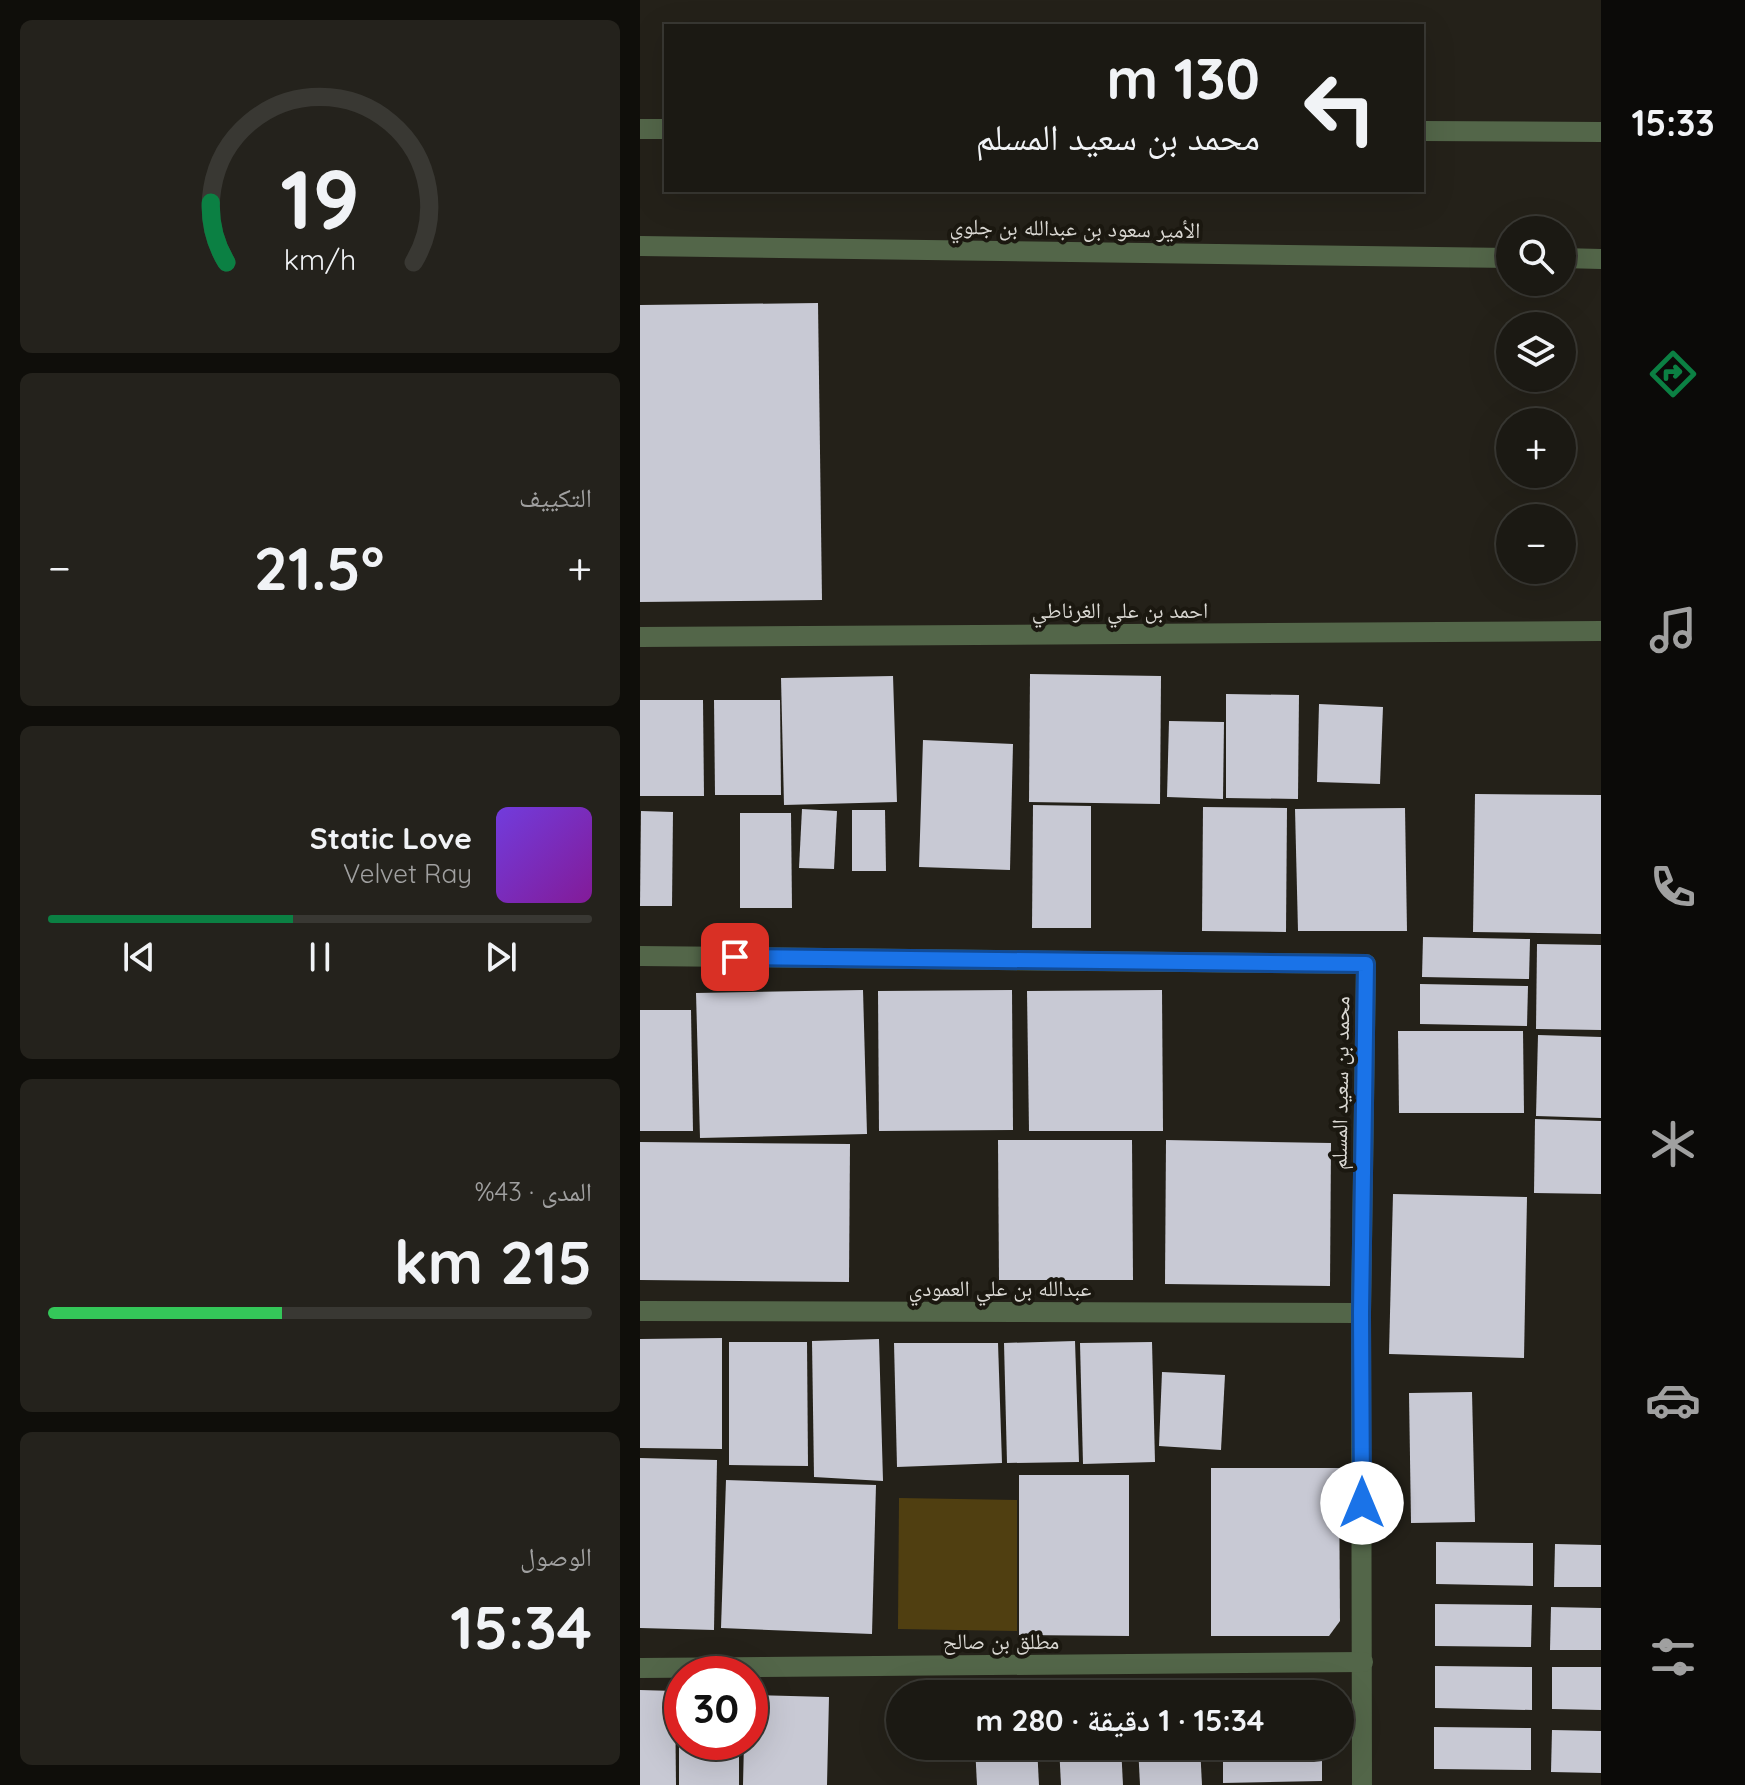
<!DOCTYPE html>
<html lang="ar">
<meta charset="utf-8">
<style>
:root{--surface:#1b1913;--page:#24221c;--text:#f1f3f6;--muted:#a0a0a0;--line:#393833;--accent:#0b8043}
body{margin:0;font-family:Quicksand,"Noto Naskh Arabic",sans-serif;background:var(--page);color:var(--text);direction:rtl;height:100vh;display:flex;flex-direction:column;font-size:30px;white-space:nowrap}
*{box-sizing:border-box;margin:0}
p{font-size:26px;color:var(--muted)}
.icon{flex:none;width:44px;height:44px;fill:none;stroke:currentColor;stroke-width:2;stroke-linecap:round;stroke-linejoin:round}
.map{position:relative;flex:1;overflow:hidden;direction:ltr}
.side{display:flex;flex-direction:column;gap:20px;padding:20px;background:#0f0e0a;width:640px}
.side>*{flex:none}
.hud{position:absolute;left:24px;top:24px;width:760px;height:168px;border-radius:0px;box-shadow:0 8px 32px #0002,0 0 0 2px var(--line);direction:rtl;background:#1b1913;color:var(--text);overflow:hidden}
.controls{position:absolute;left:856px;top:216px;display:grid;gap:16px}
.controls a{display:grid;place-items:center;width:80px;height:80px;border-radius:50%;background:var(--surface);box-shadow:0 8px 32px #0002,0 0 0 2px var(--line);font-size:40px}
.speed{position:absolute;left:24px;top:1656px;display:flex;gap:16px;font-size:40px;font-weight:700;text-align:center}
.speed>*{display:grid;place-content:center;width:104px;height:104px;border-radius:50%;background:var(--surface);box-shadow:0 8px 32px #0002,0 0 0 2px var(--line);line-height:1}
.speed .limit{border:12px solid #d22;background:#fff;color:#111}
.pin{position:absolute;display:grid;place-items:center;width:68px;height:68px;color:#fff;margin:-34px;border-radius:16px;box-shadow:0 4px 12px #0006}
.me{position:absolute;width:88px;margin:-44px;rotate:0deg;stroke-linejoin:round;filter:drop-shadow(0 0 6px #0008)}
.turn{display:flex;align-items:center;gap:28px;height:168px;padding:0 32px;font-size:36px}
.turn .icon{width:104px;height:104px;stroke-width:2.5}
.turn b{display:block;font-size:56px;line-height:68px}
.big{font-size:60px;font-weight:700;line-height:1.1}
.side .tile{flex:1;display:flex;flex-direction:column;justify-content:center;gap:12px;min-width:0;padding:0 28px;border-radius:12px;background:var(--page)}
.side .dial{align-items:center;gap:0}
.dial svg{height:208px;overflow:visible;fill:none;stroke:var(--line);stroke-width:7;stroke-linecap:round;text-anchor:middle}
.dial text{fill:var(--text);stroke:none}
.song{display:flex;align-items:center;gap:24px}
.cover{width:96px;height:96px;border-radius:12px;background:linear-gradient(135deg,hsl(260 70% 55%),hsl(290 70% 35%))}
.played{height:8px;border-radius:4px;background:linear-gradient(90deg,var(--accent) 45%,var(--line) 45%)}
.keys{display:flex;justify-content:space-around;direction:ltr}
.heat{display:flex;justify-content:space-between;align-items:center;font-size:44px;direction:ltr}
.charge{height:12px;border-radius:6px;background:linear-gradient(90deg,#34c759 43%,var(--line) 0)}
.trip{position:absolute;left:246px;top:1680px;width:468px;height:80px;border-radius:40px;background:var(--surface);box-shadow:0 8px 32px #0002,0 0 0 2px var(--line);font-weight:700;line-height:80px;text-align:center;direction:rtl}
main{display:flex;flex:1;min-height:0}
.dock{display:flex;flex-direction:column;width:144px;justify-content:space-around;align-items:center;background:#0b0a08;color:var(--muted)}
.dock .icon{width:56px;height:56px}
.dock .current{color:var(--accent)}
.dock b{font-size:36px;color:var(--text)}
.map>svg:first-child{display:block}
.green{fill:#503f11}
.building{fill:#c8c9d4}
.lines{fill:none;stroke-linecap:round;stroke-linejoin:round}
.minor{stroke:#536649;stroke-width:20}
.route-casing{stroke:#114b97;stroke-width:20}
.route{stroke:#1a73e8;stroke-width:14}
.labels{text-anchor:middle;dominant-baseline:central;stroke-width:8;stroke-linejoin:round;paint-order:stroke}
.street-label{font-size:22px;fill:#dad8d3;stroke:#1b1810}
</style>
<main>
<nav class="dock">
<b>15:33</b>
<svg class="icon current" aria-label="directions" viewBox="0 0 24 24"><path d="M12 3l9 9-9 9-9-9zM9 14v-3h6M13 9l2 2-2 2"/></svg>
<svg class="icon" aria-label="music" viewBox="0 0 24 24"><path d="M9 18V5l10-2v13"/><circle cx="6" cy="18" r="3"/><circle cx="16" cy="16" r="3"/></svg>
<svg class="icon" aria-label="phone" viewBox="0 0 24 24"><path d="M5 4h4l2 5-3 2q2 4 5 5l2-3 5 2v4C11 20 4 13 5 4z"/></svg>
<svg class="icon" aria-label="climate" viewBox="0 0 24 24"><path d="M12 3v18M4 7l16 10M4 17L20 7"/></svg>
<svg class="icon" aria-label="car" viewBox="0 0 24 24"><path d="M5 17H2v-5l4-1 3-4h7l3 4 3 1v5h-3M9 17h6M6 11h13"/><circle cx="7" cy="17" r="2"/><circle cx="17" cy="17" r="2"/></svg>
<svg class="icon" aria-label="filters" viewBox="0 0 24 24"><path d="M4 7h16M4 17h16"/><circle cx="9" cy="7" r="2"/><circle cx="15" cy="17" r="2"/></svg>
</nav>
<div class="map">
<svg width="961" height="1785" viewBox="0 0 961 1785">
<rect width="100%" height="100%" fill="#242119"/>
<!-- green -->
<polygon class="green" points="259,1498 377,1500 377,1631 258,1629"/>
<!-- building -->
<g class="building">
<polygon points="178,303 182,600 0,602 0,305"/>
<polygon points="390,674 521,676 520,804 389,802"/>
<polygon points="253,676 257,802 144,805 141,678"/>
<polygon points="586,694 659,695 658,799 586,798"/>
<polygon points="0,700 63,700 64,796 0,796"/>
<polygon points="74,700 140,700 141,795 75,795"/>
<polygon points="679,704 743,707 740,784 677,782"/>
<polygon points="529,721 584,722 583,799 527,797"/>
<polygon points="283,740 373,744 370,870 279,867"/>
<polygon points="835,794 961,795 961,934 833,932"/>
<polygon points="393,805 451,806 451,928 392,928"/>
<polygon points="563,807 647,808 646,932 562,931"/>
<polygon points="765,808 767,931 658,931 655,809"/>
<polygon points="162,809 197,811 194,869 159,868"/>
<polygon points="212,810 245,810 246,871 212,871"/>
<polygon points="1,811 33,812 32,906 0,906"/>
<polygon points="100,813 151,813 152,908 100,908"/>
<polygon points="783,937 890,939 889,979 782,977"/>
<polygon points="897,944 961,945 961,1030 896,1029"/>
<polygon points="780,984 888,986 887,1026 780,1024"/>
<polygon points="223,990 227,1134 60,1138 56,993"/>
<polygon points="372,990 373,1130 239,1131 238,991"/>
<polygon points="522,990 523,1131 389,1131 387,991"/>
<polygon points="0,1010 51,1010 53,1131 0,1131"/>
<polygon points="758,1031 883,1031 884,1113 759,1113"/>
<polygon points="898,1035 961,1037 961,1118 896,1116"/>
<polygon points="895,1119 961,1121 961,1194 894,1193"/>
<polygon points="358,1140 492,1140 493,1280 359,1280"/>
<polygon points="526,1140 691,1143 690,1286 525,1284"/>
<polygon points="0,1142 210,1144 209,1282 0,1280"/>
<polygon points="753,1194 887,1197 884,1358 749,1354"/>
<polygon points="82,1338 82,1449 0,1448 0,1339"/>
<polygon points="239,1339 243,1481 174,1477 172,1341"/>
<polygon points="435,1341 439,1462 367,1463 364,1343"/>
<polygon points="89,1342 167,1342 168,1466 89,1465"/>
<polygon points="512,1342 515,1462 443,1464 440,1343"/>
<polygon points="254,1343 358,1343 362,1463 257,1467"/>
<polygon points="522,1372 585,1375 581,1450 519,1446"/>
<polygon points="832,1392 835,1522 771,1523 769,1393"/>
<polygon points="0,1458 77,1460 74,1630 0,1628"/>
<polygon points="571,1468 699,1468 700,1621 689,1636 571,1636"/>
<polygon points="379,1475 489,1475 489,1636 379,1635"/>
<polygon points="86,1480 236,1485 232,1634 81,1628"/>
<polygon points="796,1542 893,1543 893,1586 796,1584"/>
<polygon points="915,1544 961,1545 961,1587 914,1587"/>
<polygon points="795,1604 892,1605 891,1647 795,1646"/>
<polygon points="911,1607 961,1608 961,1650 910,1650"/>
<polygon points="795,1666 892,1667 892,1710 795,1708"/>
<polygon points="912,1667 961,1667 961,1710 912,1709"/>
<polygon points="0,1690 35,1691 36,1785 0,1785"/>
<polygon points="39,1692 42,1692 42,1742 99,1742 99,1785 39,1785"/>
<polygon points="110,1695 189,1697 187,1785 103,1785 104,1742 110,1742"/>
<polygon points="794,1727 891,1728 891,1770 794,1769"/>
<polygon points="912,1730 961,1731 961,1773 911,1772"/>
<polygon points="335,1746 397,1746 399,1785 337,1785"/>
<polygon points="419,1746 481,1746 483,1785 421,1785"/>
<polygon points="498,1746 560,1746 562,1785 500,1785"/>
<polygon points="583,1746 682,1746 682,1781 583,1783"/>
</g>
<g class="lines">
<!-- minor -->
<g class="minor">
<polyline points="0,129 26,129"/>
<polyline points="782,131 961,132"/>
<polyline points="0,246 870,258"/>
<polyline points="922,258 961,259"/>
<polyline points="0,637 961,631"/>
<polyline points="0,956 726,964 721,1313 722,1785"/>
<polyline points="0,1311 721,1313"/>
<polyline points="0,1668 723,1662"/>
</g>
</g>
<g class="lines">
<defs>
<polyline id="route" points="95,957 726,964 721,1313 722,1503"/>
</defs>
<!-- route casing -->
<use href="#route" class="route-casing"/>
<!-- route -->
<use href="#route" class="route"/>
</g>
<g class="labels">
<!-- street labels -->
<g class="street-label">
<text transform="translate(435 228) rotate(1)">الأمير سعود بن عبدالله بن جلوي</text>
<text x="480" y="610">احمد بن علي الغرناطي</text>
<text transform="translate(700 1083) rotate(-89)">محمد بن سعيد المسلم</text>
<text x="360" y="1288">عبدالله بن علي العمودي</text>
<text x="361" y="1641">مطلق بن صالح</text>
</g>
</g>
</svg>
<div class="controls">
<a><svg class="icon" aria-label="search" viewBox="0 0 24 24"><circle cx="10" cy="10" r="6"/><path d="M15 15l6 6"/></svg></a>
<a><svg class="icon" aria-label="layers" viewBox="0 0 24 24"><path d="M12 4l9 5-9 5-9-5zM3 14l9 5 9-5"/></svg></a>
<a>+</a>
<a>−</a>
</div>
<div class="speed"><div class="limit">30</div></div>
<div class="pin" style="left:95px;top:957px;background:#d93025"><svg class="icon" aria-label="arrive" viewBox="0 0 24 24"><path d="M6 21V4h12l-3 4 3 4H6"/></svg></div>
<svg class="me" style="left:722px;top:1503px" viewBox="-20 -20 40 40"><circle r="19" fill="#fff"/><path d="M0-13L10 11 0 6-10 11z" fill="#1a73e8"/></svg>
<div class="trip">15:34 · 1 دقيقة · 280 m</div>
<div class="hud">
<div class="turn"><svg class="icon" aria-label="left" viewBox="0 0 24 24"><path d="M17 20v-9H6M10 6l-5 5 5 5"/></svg><div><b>130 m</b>محمد بن سعيد المسلم</div></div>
</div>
</div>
<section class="side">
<div class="tile dial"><svg viewBox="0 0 100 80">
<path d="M14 69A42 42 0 1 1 86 69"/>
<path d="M14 69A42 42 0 0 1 8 46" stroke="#0b8043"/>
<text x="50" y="56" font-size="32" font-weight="700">19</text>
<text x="50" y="72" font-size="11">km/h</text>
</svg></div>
<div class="tile"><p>التكييف</p>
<div class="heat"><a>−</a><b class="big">21.5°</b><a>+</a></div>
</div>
<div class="tile">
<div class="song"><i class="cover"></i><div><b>Static Love</b><p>Velvet Ray</p></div></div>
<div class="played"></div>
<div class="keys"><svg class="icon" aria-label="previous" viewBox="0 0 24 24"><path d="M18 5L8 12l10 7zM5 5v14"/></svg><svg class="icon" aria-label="pause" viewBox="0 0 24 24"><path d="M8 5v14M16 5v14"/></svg><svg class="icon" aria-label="next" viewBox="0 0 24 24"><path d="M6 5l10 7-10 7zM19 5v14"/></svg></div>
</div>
<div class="tile"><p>المدى · 43%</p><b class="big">215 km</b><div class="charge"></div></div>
<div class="tile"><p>الوصول</p><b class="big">15:34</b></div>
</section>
</main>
